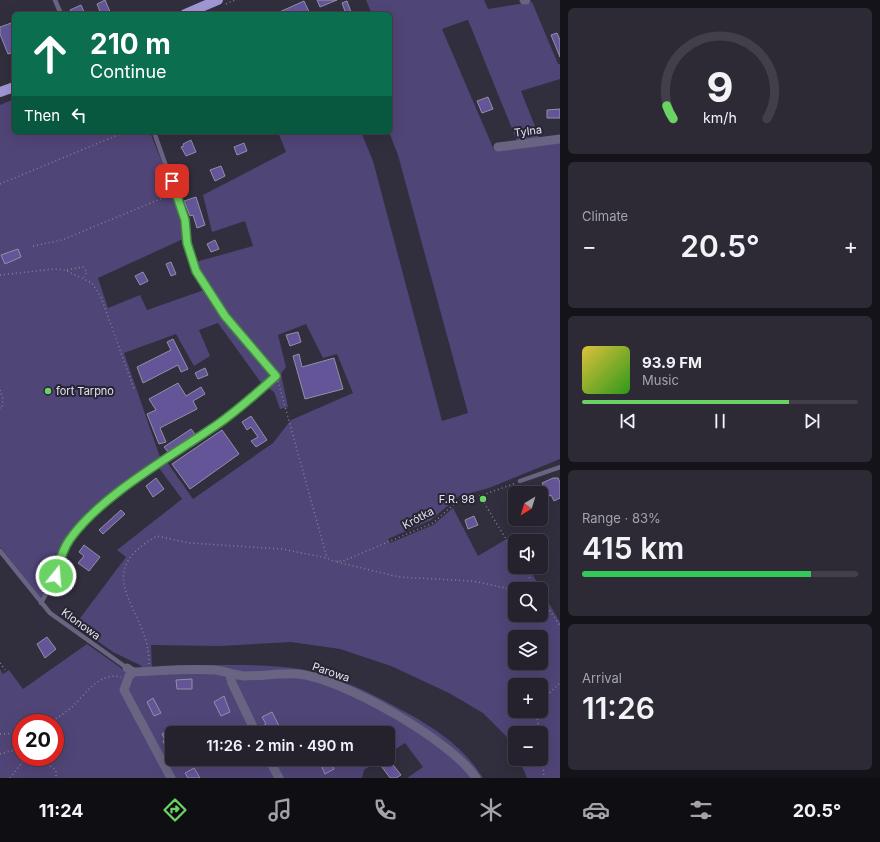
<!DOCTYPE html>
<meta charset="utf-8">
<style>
:root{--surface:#25222e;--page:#2d2a36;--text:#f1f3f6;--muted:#a3a4aa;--line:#423f4a;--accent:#6ad363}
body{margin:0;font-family:Inter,sans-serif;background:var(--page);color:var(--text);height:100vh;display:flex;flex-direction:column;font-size:15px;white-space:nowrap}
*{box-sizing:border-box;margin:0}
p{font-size:13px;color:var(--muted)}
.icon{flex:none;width:22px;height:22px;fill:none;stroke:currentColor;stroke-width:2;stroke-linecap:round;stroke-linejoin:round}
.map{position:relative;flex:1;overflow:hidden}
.drawer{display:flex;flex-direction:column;gap:8px;padding:8px;background:#141319;width:320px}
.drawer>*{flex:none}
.guide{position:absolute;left:12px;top:12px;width:380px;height:122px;border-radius:6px;box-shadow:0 4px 16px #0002,0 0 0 1px var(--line);background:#0b6e4f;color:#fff;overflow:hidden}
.needle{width:26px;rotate:218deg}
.controls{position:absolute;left:508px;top:486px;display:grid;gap:8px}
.controls a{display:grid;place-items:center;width:40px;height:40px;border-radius:6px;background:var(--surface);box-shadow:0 4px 16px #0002,0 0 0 1px var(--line);font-size:20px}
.speed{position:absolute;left:12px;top:714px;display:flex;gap:8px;font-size:20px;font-weight:700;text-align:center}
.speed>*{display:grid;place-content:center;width:52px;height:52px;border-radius:50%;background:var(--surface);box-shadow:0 4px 16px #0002,0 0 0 1px var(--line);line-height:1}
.speed .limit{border:6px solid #d22;background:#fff;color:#111}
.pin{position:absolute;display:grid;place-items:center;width:34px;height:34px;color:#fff;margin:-17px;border-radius:8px;box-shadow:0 2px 6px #0006}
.me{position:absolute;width:44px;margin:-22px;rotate:17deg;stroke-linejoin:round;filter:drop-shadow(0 0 3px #0008)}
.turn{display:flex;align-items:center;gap:14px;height:84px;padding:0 12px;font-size:18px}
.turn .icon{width:52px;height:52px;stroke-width:2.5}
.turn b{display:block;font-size:28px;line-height:34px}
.then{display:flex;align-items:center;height:38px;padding:0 12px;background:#0003;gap:8px;font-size:15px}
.big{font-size:30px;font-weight:600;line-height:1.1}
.drawer .card{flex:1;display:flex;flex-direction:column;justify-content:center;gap:6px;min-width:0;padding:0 14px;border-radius:6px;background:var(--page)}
.drawer .dial{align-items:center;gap:0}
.dial svg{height:104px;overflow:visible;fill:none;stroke:var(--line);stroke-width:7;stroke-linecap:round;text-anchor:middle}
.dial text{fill:var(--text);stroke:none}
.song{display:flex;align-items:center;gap:12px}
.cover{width:48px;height:48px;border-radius:6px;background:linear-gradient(135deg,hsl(50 70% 55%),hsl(110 70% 35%))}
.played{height:4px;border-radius:2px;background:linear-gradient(90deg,var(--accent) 75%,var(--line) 75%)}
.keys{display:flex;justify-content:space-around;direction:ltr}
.heat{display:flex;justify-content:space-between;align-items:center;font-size:22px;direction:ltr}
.charge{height:6px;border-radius:3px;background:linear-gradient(90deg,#34c759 83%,var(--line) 0)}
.trip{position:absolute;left:165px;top:726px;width:230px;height:40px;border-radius:6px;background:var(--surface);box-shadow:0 4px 16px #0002,0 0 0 1px var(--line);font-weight:600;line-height:40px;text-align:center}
.tab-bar{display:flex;height:64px;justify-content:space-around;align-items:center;background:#0f0e12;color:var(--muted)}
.tab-bar .icon{width:28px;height:28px}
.tab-bar .on{color:var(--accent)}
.tab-bar b{font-size:18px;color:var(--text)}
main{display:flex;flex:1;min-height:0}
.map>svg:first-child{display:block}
.green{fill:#504577;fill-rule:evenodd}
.building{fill:#645599;stroke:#9390a5}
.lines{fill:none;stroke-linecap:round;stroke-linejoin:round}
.path{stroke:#84828f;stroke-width:1.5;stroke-dasharray:1 3;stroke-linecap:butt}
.lane{stroke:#696482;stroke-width:4.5}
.street{stroke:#696482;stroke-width:9}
.primary{stroke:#a196d4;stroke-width:10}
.route-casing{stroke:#458940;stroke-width:10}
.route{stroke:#6ad363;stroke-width:7}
.poi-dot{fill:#6ad363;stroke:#272434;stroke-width:1.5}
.labels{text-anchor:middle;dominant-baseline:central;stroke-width:4;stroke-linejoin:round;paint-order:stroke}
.street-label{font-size:11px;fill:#e4e2ed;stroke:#272434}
.poi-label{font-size:11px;fill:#e4e2ed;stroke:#272434;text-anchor:start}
</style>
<main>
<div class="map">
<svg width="560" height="778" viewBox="0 0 560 778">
<rect width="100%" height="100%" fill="#312e3e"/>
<!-- green -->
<path class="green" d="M366,0H484L488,9L532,2L558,64H560V79L521,91L542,144L560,142V459L489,488L459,496L431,520L388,539L390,543L433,525L453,508L478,556L510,537L515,546V567H528L541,589H515V615H541V590L560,622V778H527L519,759H541V733H515V752L506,736L483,713L449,693L391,666L340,649L291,642L220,646L151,645L152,667C169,668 186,665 203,665C235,665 269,664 300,669C338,676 375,695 409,714C438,730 465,749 483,778H407L423,767L405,743L388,754V733H172V759H380L364,770L362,778H0V669L3,674L9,670L23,689L87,644L121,668L128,675L142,666L113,652L75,625L126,557L117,550L182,499L159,468L167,462L193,499L273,443L291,420L353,393L337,354L323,358L306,324L278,335L286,367L281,374L288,407L280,409L274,392L262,384L218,323L199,330L210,356L194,366L176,334L124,353L161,460C128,481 87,502 68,538C59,555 54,574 46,592L41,599L0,547V105L14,99V132H150L176,198L183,239L98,278L108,308L140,295L147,310L204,290L192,263L253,246L245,221L212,232L203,195L286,152L278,132H361L373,161L442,421L468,413L398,155L389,132L390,14H372ZM467,20H468L519,146L494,150L442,29ZM515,637H541V663H515ZM515,685H541V711H515ZM21,723H55V757H21Z"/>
<!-- building -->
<g class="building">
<polygon points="105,0 111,14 101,14 97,4"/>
<polygon points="317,0 337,0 320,7"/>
<polygon points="304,1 310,14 275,14"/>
<polygon points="347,1 351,12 346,14 342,3"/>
<polygon points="81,5 85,14 72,14 70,10"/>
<polygon points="14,22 14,52 8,54 0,34 0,27"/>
<polygon points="557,33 560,40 560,57 551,35"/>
<polygon points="488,97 493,109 482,113 477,101"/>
<polygon points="560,109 560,118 547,118 547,110"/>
<polygon points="191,140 196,152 186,156 181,147 184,146 183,144"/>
<polygon points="244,143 247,151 237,155 234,147"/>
<polygon points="221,166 225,176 215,181 210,170"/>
<polygon points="196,197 205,225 197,228 193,215 190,216 184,201"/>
<polygon points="215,240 219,249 211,252 207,244"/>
<polygon points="18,249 21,257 5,264 1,255"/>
<polygon points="171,262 176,274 171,276 166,264"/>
<polygon points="143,272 148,281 140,285 135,276"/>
<polygon points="298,332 301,342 290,346 286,335"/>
<polygon points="173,339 188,369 181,372 178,365 143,383 137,367 171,350 167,342"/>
<polygon points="299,354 302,367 334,358 343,389 305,399 293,356"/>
<polygon points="205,368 208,375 198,379 195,373"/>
<polygon points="178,383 186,396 201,387 205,394 193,401 197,409 160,428 166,442 159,444 147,414 156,410 149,399"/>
<polygon points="251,416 267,440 256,447 251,441 258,437 251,427 247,430 242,422"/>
<polygon points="191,429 195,434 168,452 164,447"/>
<polygon points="222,430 239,454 190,489 172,464"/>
<polygon points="156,478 164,489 153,497 146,486"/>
<polygon points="553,478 558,478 560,482 560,498 554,501 551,495 549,496 542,483"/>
<polygon points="121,510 125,514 103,534 99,530"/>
<polygon points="474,516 478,525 468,529 465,520"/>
<polygon points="84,545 100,557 89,571 78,563 84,556 79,552"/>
<polygon points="47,637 56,649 45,658 37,644"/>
<polygon points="192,679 192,689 177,689 176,680"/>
<polygon points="224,696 230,712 221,716 214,702"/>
<polygon points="153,698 161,713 154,716 147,702"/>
<polygon points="272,712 279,726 264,733 261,727 266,724 262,717"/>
<polygon points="168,730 172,737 172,759 163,741 165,740 162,734"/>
<polygon points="318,759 329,759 334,769 325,774"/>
<polygon points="390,761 401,775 396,778 390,778 382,767"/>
<polygon points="194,768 200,778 188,778 185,773"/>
</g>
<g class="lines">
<!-- path -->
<g class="path">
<polyline points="226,4 235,0"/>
<polyline points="0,184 125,132"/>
<polyline points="33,246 62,240 170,195"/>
<polyline points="67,270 83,267 87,272 84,277"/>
<polyline points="0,275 54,269 65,270 92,283 101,297 134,389"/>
<polyline points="278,381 327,558"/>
<polyline points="0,390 3,399 2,408 0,408"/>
<polyline points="480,496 515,554"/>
<polyline points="337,562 399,577 473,581 515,590"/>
<polyline points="523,567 536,589"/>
<polyline points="541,597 560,626"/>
<polyline points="0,663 5,670"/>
<path d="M149,664C150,608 86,576 157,536L189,543L282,549L327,558L333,561H343L433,523L453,505L466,498L480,496L516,483"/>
<polyline points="541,701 560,683"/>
<polyline points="536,711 540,733"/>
<path d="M49,723C57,718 65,713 72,707C86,694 98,672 121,677"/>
<polyline points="0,734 21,733"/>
<polyline points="541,738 544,778"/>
<polyline points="0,754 18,749 21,750"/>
<polyline points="37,757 56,770 56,778"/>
<polyline points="10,778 26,757"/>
</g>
<!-- lane -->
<g class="lane">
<polyline points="55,0 61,14"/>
<polyline points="520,481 560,467"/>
<polyline points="0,551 50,613 127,668"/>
<polyline points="41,603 56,576 69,540 85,520 118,492 241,407 276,376 225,316 196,271 187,243 185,220 154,132"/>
</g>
<!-- street -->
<g class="street">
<polyline points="524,0 526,0"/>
<polyline points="498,147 560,139"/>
<path d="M127,668L133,672C159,671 188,668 214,670C225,671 234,675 244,676C262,676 281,673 298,674C342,678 452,741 476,778"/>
<polyline points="133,672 129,676 124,690 171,778"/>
<polyline points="230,675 232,683 256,733"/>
<polyline points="269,759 279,778"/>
</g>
<!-- primary -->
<g class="primary">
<polyline points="185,14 218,0"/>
<polyline points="0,92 14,87"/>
</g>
</g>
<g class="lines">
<defs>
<path id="route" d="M56,576C59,564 62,550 70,539C101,495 172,456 218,424C238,410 257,393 276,376L225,316L196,271L187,243L185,220L172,181"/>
</defs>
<!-- route casing -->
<use href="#route" class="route-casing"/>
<!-- route -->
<use href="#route" class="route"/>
</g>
<!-- markers -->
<g class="poi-dot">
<circle cx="48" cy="391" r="4"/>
<circle cx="483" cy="499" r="4"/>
</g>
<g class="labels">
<!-- street labels -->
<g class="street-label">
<text transform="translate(528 131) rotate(-7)">Tylna</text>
<text transform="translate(418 518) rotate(-28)">Krótka</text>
<text transform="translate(81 624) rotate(36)">Klonowa</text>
<text transform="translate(331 672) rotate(19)">Parowa</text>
</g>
<!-- poi labels -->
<g class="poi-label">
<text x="56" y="391">fort Tarpno</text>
<text x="475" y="499" text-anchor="end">F.R. 98</text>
</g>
</g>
</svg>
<div class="controls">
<a><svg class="needle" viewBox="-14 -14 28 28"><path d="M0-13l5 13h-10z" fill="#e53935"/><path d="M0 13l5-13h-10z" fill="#a3a4aa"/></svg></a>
<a><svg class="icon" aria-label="sound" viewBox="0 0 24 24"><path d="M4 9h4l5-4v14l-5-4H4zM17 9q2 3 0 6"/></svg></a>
<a><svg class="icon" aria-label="search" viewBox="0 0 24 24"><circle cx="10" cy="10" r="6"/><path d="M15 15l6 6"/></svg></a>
<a><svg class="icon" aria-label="layers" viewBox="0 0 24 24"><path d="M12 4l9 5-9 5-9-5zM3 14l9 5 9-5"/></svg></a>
<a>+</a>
<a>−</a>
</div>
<div class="speed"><div class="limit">20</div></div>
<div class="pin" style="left:172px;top:181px;background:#d93025"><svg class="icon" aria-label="arrive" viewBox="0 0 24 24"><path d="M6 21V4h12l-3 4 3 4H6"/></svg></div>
<svg class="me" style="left:56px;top:576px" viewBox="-20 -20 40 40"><circle r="17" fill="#6ad363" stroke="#fff" stroke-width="3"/><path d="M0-11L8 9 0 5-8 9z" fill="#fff"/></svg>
<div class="trip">11:26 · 2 min · 490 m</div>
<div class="guide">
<div class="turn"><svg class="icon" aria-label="ahead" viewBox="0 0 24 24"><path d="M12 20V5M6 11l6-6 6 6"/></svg><div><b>210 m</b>Continue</div></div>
<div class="then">Then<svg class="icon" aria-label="left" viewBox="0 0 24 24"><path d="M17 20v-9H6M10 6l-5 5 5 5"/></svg></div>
</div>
</div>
<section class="drawer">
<div class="card dial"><svg viewBox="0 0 100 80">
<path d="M14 69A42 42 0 1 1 86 69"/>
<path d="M14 69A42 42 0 0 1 9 59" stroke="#6ad363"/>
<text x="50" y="56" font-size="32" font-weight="700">9</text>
<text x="50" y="72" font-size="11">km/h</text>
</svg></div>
<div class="card"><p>Climate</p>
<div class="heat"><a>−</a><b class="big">20.5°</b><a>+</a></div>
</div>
<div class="card">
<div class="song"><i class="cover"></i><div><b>93.9 FM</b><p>Music</p></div></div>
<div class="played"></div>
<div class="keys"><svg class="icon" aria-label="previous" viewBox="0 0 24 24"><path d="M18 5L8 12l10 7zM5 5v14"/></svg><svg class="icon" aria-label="pause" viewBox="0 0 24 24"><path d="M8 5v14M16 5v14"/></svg><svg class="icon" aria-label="next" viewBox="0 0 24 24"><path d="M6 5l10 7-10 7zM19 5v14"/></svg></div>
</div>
<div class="card"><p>Range · 83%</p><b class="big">415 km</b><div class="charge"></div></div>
<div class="card"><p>Arrival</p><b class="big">11:26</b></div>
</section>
</main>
<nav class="tab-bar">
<b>11:24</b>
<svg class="icon on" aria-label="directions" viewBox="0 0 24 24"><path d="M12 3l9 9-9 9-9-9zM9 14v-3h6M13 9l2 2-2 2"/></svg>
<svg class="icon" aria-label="music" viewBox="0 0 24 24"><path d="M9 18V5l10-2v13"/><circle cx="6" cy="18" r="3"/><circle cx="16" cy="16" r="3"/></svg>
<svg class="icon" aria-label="phone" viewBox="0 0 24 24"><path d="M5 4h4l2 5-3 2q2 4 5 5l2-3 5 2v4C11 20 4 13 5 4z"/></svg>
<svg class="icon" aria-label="climate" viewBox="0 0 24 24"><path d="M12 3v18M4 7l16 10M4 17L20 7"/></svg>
<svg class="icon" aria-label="car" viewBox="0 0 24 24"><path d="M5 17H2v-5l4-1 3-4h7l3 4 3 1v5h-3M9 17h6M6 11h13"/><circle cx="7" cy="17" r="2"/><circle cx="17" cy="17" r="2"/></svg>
<svg class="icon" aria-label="filters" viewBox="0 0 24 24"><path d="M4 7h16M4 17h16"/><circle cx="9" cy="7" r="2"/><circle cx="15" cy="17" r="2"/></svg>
<b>20.5°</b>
</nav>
